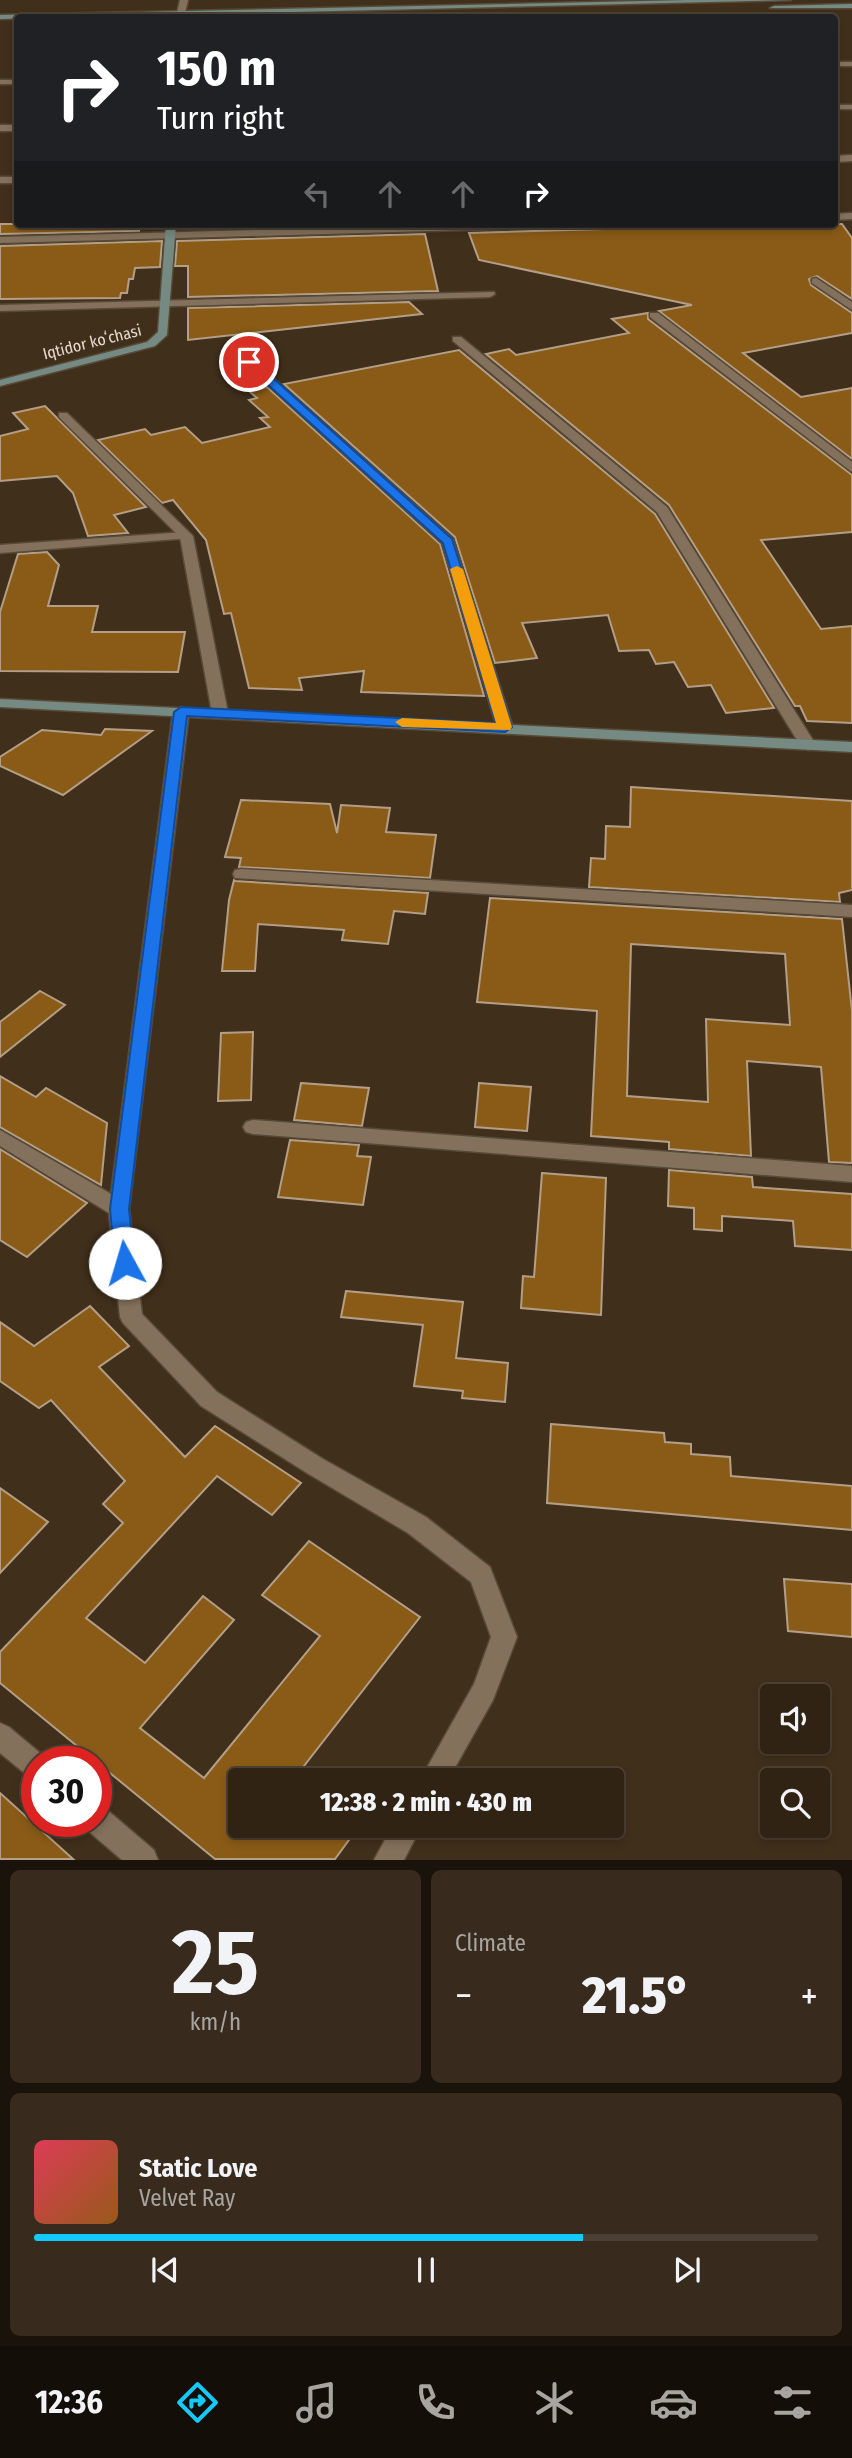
<!DOCTYPE html>
<meta charset="utf-8">
<style>
:root{--surface:#302314;--page:#382b1d;--text:#f1f3f6;--muted:#a8a4a0;--line:#4b4034;--accent:#12cafb}
body{margin:0;font-family:"Fira Sans Condensed",sans-serif;background:var(--page);color:var(--text);height:100vh;display:flex;flex-direction:column;font-size:26px;white-space:nowrap}
*{box-sizing:border-box;margin:0}
p{font-size:23px;color:var(--muted)}
.icon{flex:none;width:38px;height:38px;fill:none;stroke:currentColor;stroke-width:2;stroke-linecap:round;stroke-linejoin:round}
.map{position:relative;height:1860px;overflow:hidden}
.panel{display:flex;flex-direction:column;gap:10px;padding:10px;background:#1a130b;flex:1}
.panel>*{flex:none}
.guide{position:absolute;left:14px;top:14px;width:824px;height:214px;border-radius:7px;box-shadow:0 4px 10px #0003,0 0 0 2px var(--line);background:#202124;color:#fff;overflow:hidden}
.tools{position:absolute;left:760px;top:1684px;display:grid;gap:14px}
.tools a{display:grid;place-items:center;width:70px;height:70px;border-radius:7px;background:var(--surface);box-shadow:0 4px 10px #0003,0 0 0 2px var(--line);font-size:35px}
.speed{position:absolute;left:21px;top:1746px;display:flex;gap:14px;font-size:35px;font-weight:700;text-align:center}
.speed>*{display:grid;place-content:center;width:91px;height:91px;border-radius:50%;background:var(--surface);box-shadow:0 4px 10px #0003,0 0 0 2px var(--line);line-height:1}
.speed .limit{border:10px solid #d22;background:#fff;color:#111}
.pin{position:absolute;display:grid;place-items:center;width:60px;height:60px;color:#fff;margin:-30px;border:4px solid #fff;border-radius:50%;box-shadow:0 2px 7px #0007}
.me{position:absolute;width:77px;margin:-38px;rotate:354deg;stroke-linejoin:round;filter:drop-shadow(0 0 5px #0008)}
.turn{display:flex;align-items:center;gap:24px;height:147px;padding:0 28px;font-size:32px}
.turn .icon{width:91px;height:91px;stroke-width:2.5}
.turn b{display:block;font-size:49px;line-height:60px}
.lanes{display:flex;align-items:center;height:66px;padding:0 28px;background:#0003;justify-content:center;gap:35px;direction:ltr}
.lanes .off{opacity:.35}
.big{font-size:52px;font-weight:800;line-height:1.1}
.panel .card{flex:1;display:flex;flex-direction:column;justify-content:center;gap:10px;min-width:0;padding:0 24px;border-radius:10px;background:var(--page)}
.panel .dial{align-items:center;gap:0}
.dial b{font-size:91px;line-height:1}
.song{display:flex;align-items:center;gap:21px}
.cover{width:84px;height:84px;border-radius:10px;background:linear-gradient(135deg,hsl(350 70% 55%),hsl(30 70% 35%))}
.played{height:7px;border-radius:4px;background:linear-gradient(90deg,var(--accent) 70%,var(--line) 70%)}
.keys{display:flex;justify-content:space-around;direction:ltr}
.heat{display:flex;justify-content:space-between;align-items:center;font-size:38px;direction:ltr}
.panel .tiles{flex:1;display:grid;gap:10px;grid-template-columns:1fr 1fr}
.card:last-child{grid-column:span 2}
.trip{position:absolute;left:228px;top:1768px;width:396px;height:70px;border-radius:7px;background:var(--surface);box-shadow:0 4px 10px #0003,0 0 0 2px var(--line);font-weight:800;line-height:70px;text-align:center}
.tab-bar{display:flex;height:112px;justify-content:space-around;align-items:center;background:#130e08;color:var(--muted)}
.tab-bar .icon{width:49px;height:49px}
.tab-bar .on{color:var(--accent)}
.tab-bar b{font-size:32px;color:var(--text)}
.map>svg:first-child{display:block}
.building{fill:#8a5b17;stroke:#b39f87;stroke-width:2;fill-rule:evenodd}
.lines{fill:none;stroke-linecap:round;stroke-linejoin:round}
.lane-casing{stroke:#584a38;stroke-width:3}
.street-casing{stroke:#584a38;stroke-width:3}
.secondary-casing{stroke:#584a38;stroke-width:3}
.lane{fill:#84715b;fill-rule:evenodd}
.street{fill:#84715b;fill-rule:evenodd}
.secondary{fill:#758a82;fill-rule:evenodd}
.route{fill:#1a73e8;stroke:#114b97;stroke-width:2}
.slow{fill:#f59e0b}
.labels{text-anchor:middle;dominant-baseline:central;stroke-width:7;stroke-linejoin:round;paint-order:stroke}
.far-street-label{font-size:16px;fill:#e5dace;stroke:#402f1b}
</style>
<div class="map">
<svg width="852" height="1860" viewBox="0 0 852 1860">
<rect width="100%" height="100%" fill="#402f1b"/>
<!-- building -->
<g class="building">
<polygon points="0,224 140,224 139,231 0,234"/>
<polygon points="195,224 374,224 195,229"/>
<polygon points="777,224 842,224 852,238 852,299 817,276 809,279 811,285 852,313 852,333 743,353 801,397 852,388 852,459 659,311 692,305 479,260 469,233"/>
<polygon points="425,234 438,291 188,297 188,266 175,266 177,241"/>
<polygon points="162,241 160,267 135,268 133,279 129,279 127,293 121,293 120,298 0,299 0,246"/>
<polygon points="409,302 422,314 188,340 188,308"/>
<polygon points="648,313 648,319 852,475 852,532 761,540 821,629 852,626 852,723 807,721 800,706 795,706 669,505 486,354 509,349 516,355 629,333 612,319"/>
<polygon points="459,350 655,514 774,708 726,713 711,685 688,687 674,662 656,664 649,650 619,651 608,615 522,623 537,658 495,663 455,537 284,384"/>
<polygon points="267,387 440,544 484,696 361,692 364,671 299,678 302,690 249,688 231,613 224,614 206,540 173,500 162,503 98,440 145,429 151,435 185,427 202,443 270,427 260,418 268,417 249,400 257,398 249,391"/>
<polygon points="45,406 146,507 114,515 128,533 88,536 73,493 57,476 0,481 0,436 28,429 13,413"/>
<polygon points="47,552 59,565 48,606 98,606 92,632 185,632 178,672 0,671 0,612 18,554"/>
<polygon points="105,729 152,731 63,795 0,766 0,757 42,730 101,735"/>
<polygon points="631,787 852,801 852,890 839,893 840,902 589,887 591,858 605,859 606,826 630,827"/>
<polygon points="241,800 330,804 337,833 341,805 390,808 386,832 436,835 430,878 239,867 241,858 225,857"/>
<polygon points="234,880 235,881 428,893 425,914 394,911 388,944 342,940 344,930 258,924 255,971 222,971 229,900"/>
<path d="M490,898L842,919L852,1011V1163L829,1162L821,1067L747,1061L751,1156L669,1149V1142L591,1136L597,1011L477,1002ZM631,944L785,954L790,1025L706,1019L708,1102L627,1096Z"/>
<polygon points="40,991 65,1005 0,1057 0,1022"/>
<polygon points="253,1032 251,1100 218,1101 221,1033"/>
<polygon points="0,1076 36,1097 46,1088 107,1123 101,1185 0,1127"/>
<polygon points="301,1083 369,1088 362,1126 294,1120"/>
<polygon points="479,1083 531,1087 527,1131 475,1127"/>
<polygon points="290,1140 359,1145 357,1156 371,1157 363,1205 278,1197"/>
<polygon points="0,1149 87,1203 27,1257 0,1240"/>
<polygon points="669,1170 752,1177 753,1187 852,1194 852,1250 795,1246 793,1221 722,1216 722,1231 694,1229 694,1208 668,1206"/>
<polygon points="542,1173 606,1178 601,1315 521,1308 523,1276 534,1277"/>
<polygon points="346,1291 463,1302 456,1358 508,1363 505,1402 462,1398 463,1391 414,1386 423,1325 341,1317"/>
<polygon points="90,1306 129,1346 99,1367 185,1457 215,1426 301,1483 272,1515 217,1476 86,1618 145,1663 203,1596 234,1620 140,1728 204,1778 320,1636 262,1595 309,1541 420,1617 293,1780 240,1780 240,1825 360,1825 335,1859 215,1859 0,1683 0,1652 123,1523 103,1504 125,1481 51,1400 39,1408 0,1381 0,1322 34,1346"/>
<polygon points="551,1424 664,1433 665,1442 691,1444 691,1454 730,1457 731,1476 852,1486 852,1530 547,1503"/>
<polygon points="0,1488 48,1522 0,1573"/>
<polygon points="784,1579 852,1584 852,1637 788,1631"/>
<polygon points="0,1793 73,1859 0,1859"/>
</g>
<g class="lines">
<defs>
<polygon id="lane" points="186,532 190,534 190,538 0,553 0,545"/>
<g id="street">
<polygon points="180,0 188,0 185,13 181,15 177,13"/>
<rect x="835" y="62" width="17" height="4"/>
<rect x="0" y="80" width="18" height="4"/>
<rect x="835" y="105" width="17" height="4"/>
<rect x="0" y="125" width="18" height="6"/>
<polygon points="852,155 852,161 835,162 835,156"/>
<rect x="0" y="177" width="18" height="6"/>
<polygon points="852,213 852,219 835,220 835,214"/>
<polygon points="469,224 577,224 572,227 0,243 0,237"/>
<polygon points="816,278 852,302 852,310 812,283 812,279"/>
<polygon points="494,292 495,294 490,297 0,311 0,305"/>
<polygon points="650,313 658,313 852,462 852,472 650,317"/>
<polygon points="453,337 461,337 667,507 816,745 813,748 808,750 800,745 657,512 453,341"/>
<polygon points="245,360 253,360 453,539 513,728 510,731 500,731 497,728 442,543 245,364"/>
<polygon points="59,413 67,413 193,536 228,713 225,716 220,718 212,713 180,537 59,417"/>
<polygon points="181,707 189,712 129,1209 142,1314 217,1392 323,1459 426,1517 490,1567 517,1637 493,1700 448,1780 420,1780 474,1684 491,1637 471,1582 408,1533 307,1473 201,1406 123,1323 120,1317 109,1213 0,1146 0,1130 111,1194 173,712"/>
<polygon points="241,869 852,905 852,917 235,878 233,874 235,870"/>
<polygon points="253,1120 852,1166 852,1182 253,1134 246,1132 243,1127 246,1122"/>
<polygon points="0,1723 9,1727 46,1758 48,1762 37,1762 37,1780 28,1776 0,1753"/>
<polygon points="96,1805 106,1809 154,1850 158,1860 122,1860 86,1829 83,1822 96,1822"/>
<polygon points="393,1825 422,1825 404,1860 374,1860"/>
</g>
<g id="secondary">
<polygon points="688,0 791,0 0,19 0,15"/>
<polygon points="852,4 852,8 770,8 774,6"/>
<polygon points="166,224 176,224 167,335 155,346 0,386 0,380 147,342 158,332"/>
<polygon points="0,699 852,742 852,752 0,707"/>
</g>
</defs>
<!-- lane casing -->
<use href="#lane" class="lane-casing"/>
<!-- street casing -->
<use href="#street" class="street-casing"/>
<!-- secondary casing -->
<use href="#secondary" class="secondary-casing"/>
<!-- lane -->
<use href="#lane" class="lane"/>
<!-- street -->
<use href="#street" class="street"/>
<!-- secondary -->
<use href="#secondary" class="secondary"/>
</g>
<!-- route -->
<polygon class="route" points="245,360 253,360 452,539 512,727 505,732 187,716 129,1209 135,1263 132,1269 118,1269 115,1263 110,1209 174,712 181,707 496,723 443,543 245,364"/>
<!-- slow -->
<polygon class="slow" points="457,566 463,569 512,727 510,730 402,727 395,722 402,718 496,723 450,569"/>
<g class="labels">
<!-- far-street labels -->
<g class="far-street-label">
<text transform="translate(92 342) rotate(-14)">Iqtidor koʻchasi</text>
</g>
</g>
</svg>
<div class="tools">
<a><svg class="icon" aria-label="sound" viewBox="0 0 24 24"><path d="M4 9h4l5-4v14l-5-4H4zM17 9q2 3 0 6"/></svg></a>
<a><svg class="icon" aria-label="search" viewBox="0 0 24 24"><circle cx="10" cy="10" r="6"/><path d="M15 15l6 6"/></svg></a>
</div>
<div class="speed"><div class="limit">30</div></div>
<div class="pin" style="left:249px;top:362px;background:#d93025"><svg class="icon" aria-label="arrive" viewBox="0 0 24 24"><path d="M6 21V4h12l-3 4 3 4H6"/></svg></div>
<svg class="me" style="left:125px;top:1263px" viewBox="-20 -20 40 40"><circle r="19" fill="#fff"/><path d="M0-13L10 11 0 6-10 11z" fill="#1a73e8"/></svg>
<div class="trip">12:38 · 2 min · 430 m</div>
<div class="guide">
<div class="turn"><svg class="icon" aria-label="right" viewBox="0 0 24 24"><path d="M7 20v-9h11M14 6l5 5-5 5"/></svg><div><b>150 m</b>Turn right</div></div>
<div class="lanes"><svg class="icon off" aria-label="left" viewBox="0 0 24 24"><path d="M17 20v-9H6M10 6l-5 5 5 5"/></svg><svg class="icon off" aria-label="ahead" viewBox="0 0 24 24"><path d="M12 20V5M6 11l6-6 6 6"/></svg><svg class="icon off" aria-label="ahead" viewBox="0 0 24 24"><path d="M12 20V5M6 11l6-6 6 6"/></svg><svg class="icon" aria-label="right" viewBox="0 0 24 24"><path d="M7 20v-9h11M14 6l5 5-5 5"/></svg></div>
</div>
</div>
<section class="panel">
<div class="tiles">
<div class="card dial"><b>25</b><p>km/h</p></div>
<div class="card"><p>Climate</p>
<div class="heat"><a>−</a><b class="big">21.5°</b><a>+</a></div>
</div>
<div class="card">
<div class="song"><i class="cover"></i><div><b>Static Love</b><p>Velvet Ray</p></div></div>
<div class="played"></div>
<div class="keys"><svg class="icon" aria-label="previous" viewBox="0 0 24 24"><path d="M18 5L8 12l10 7zM5 5v14"/></svg><svg class="icon" aria-label="pause" viewBox="0 0 24 24"><path d="M8 5v14M16 5v14"/></svg><svg class="icon" aria-label="next" viewBox="0 0 24 24"><path d="M6 5l10 7-10 7zM19 5v14"/></svg></div>
</div>
</div>
</section>
<nav class="tab-bar">
<b>12:36</b>
<svg class="icon on" aria-label="directions" viewBox="0 0 24 24"><path d="M12 3l9 9-9 9-9-9zM9 14v-3h6M13 9l2 2-2 2"/></svg>
<svg class="icon" aria-label="music" viewBox="0 0 24 24"><path d="M9 18V5l10-2v13"/><circle cx="6" cy="18" r="3"/><circle cx="16" cy="16" r="3"/></svg>
<svg class="icon" aria-label="phone" viewBox="0 0 24 24"><path d="M5 4h4l2 5-3 2q2 4 5 5l2-3 5 2v4C11 20 4 13 5 4z"/></svg>
<svg class="icon" aria-label="climate" viewBox="0 0 24 24"><path d="M12 3v18M4 7l16 10M4 17L20 7"/></svg>
<svg class="icon" aria-label="car" viewBox="0 0 24 24"><path d="M5 17H2v-5l4-1 3-4h7l3 4 3 1v5h-3M9 17h6M6 11h13"/><circle cx="7" cy="17" r="2"/><circle cx="17" cy="17" r="2"/></svg>
<svg class="icon" aria-label="filters" viewBox="0 0 24 24"><path d="M4 7h16M4 17h16"/><circle cx="9" cy="7" r="2"/><circle cx="15" cy="17" r="2"/></svg>
</nav>
